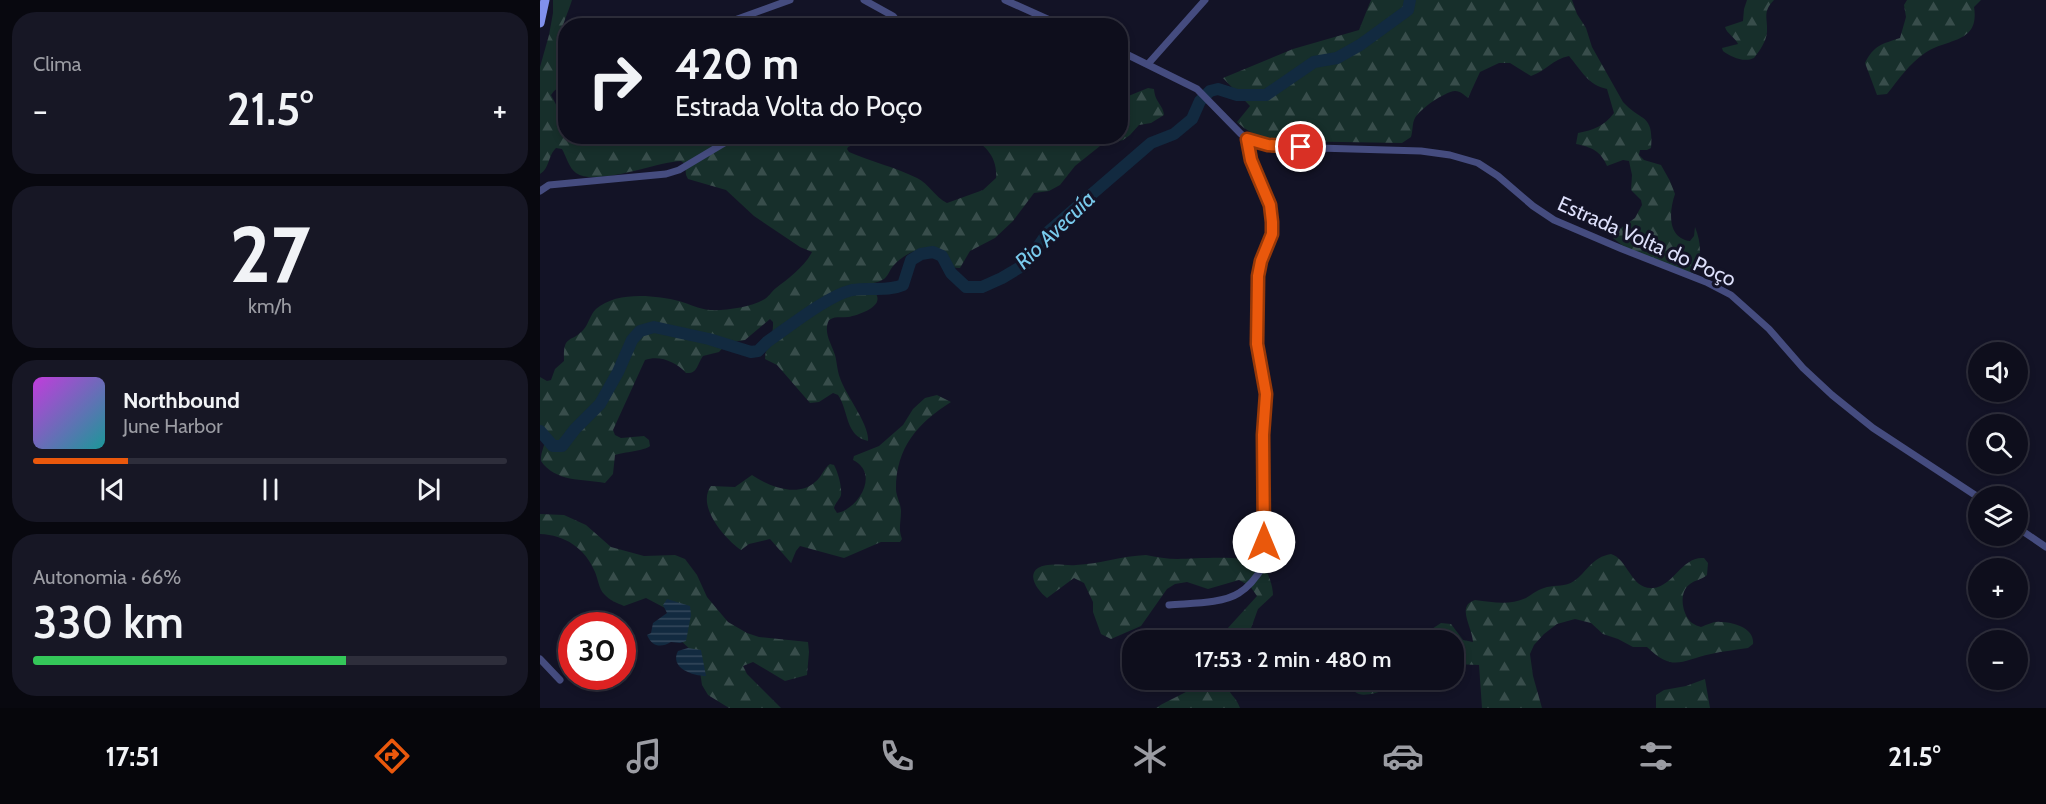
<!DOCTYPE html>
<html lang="pt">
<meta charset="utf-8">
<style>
:root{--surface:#0e0e1c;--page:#171725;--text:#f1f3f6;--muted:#9b9ca3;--line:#2e2e3b;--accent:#ea580c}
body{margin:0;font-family:Cabin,sans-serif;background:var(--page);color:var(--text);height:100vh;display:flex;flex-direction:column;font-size:22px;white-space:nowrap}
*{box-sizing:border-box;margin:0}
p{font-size:20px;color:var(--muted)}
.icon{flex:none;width:33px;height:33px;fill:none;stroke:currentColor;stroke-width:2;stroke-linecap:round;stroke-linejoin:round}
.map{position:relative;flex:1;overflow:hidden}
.sheet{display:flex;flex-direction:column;gap:12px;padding:12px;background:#08080f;width:540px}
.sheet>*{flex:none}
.banner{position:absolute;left:18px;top:18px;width:570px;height:126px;border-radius:24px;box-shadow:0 3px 9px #0003,0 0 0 2px var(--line);background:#0e0e1c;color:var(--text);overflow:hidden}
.tools{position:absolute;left:1428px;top:342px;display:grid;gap:12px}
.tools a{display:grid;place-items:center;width:60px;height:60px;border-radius:50%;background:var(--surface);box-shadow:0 3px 9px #0003,0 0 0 2px var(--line);font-size:30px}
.speed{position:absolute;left:18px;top:612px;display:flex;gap:12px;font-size:30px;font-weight:700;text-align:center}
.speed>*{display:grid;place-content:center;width:78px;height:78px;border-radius:50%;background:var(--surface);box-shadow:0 3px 9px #0003,0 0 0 2px var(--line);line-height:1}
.speed .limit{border:9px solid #d22;background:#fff;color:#111}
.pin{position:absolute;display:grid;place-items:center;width:51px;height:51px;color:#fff;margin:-26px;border:3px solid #fff;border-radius:50%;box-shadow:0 2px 6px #0007}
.me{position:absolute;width:66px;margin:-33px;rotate:0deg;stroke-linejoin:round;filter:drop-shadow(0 0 4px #0008)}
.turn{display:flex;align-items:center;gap:21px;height:126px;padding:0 18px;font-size:27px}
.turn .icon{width:78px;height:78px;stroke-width:2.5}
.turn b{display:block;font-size:42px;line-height:51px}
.big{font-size:45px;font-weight:600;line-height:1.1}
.sheet .widget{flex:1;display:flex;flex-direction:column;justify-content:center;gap:9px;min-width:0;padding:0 21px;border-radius:24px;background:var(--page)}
.sheet .dial{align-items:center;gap:0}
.dial b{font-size:78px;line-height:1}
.song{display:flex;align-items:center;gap:18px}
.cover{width:72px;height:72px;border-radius:9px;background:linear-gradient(135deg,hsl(290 70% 55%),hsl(180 70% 35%))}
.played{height:6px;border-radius:3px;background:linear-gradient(90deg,var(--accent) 20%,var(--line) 20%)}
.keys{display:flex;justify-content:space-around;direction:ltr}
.heat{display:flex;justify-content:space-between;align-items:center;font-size:33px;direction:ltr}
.charge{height:9px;border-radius:4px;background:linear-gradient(90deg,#34c759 66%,var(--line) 0)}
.trip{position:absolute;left:582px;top:630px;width:342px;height:60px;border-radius:24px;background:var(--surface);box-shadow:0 3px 9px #0003,0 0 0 2px var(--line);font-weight:600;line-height:60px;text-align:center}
.tabs{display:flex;height:96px;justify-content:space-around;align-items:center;background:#06060b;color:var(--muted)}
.tabs .icon{width:42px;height:42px}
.tabs .selected{color:var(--accent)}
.tabs b{font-size:27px;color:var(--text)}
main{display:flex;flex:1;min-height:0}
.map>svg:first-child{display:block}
.forest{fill:url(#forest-firs)}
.water{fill:url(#water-rules)}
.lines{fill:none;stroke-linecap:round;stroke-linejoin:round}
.river{stroke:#122a40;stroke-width:12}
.street{stroke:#454c7f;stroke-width:7}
.secondary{stroke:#8190ed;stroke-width:9}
.route-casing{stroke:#983908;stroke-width:15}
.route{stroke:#ea580c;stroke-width:10}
.labels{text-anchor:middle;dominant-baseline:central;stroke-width:6;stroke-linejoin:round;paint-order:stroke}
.street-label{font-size:21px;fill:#dddffa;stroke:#131326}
.water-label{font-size:22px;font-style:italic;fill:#79caec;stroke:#131326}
</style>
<main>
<section class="sheet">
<div class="widget"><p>Clima</p>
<div class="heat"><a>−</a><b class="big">21.5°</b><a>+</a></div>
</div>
<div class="widget dial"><b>27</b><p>km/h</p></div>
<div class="widget">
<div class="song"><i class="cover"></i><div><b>Northbound</b><p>June Harbor</p></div></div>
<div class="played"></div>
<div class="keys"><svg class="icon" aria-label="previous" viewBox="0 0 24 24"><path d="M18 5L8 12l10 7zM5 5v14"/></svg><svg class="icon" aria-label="pause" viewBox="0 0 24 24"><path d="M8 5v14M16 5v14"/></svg><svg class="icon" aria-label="next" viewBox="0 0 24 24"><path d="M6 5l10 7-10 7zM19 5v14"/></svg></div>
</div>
<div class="widget"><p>Autonomia · 66%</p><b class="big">330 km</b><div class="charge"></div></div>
</section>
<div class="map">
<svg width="1506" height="708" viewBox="0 0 1506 708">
<defs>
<pattern id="forest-firs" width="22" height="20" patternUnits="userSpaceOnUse" patternTransform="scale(1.5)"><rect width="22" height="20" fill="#172f2b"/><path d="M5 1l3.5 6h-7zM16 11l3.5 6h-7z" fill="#384d4b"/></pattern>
<pattern id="water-rules" width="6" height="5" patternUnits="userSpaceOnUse" patternTransform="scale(1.5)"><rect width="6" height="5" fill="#122a40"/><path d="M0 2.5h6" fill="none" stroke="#34485c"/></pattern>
</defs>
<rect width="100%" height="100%" fill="#131326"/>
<!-- forest -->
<g class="forest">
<path d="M13,0H32C27,17 11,45 25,60V83L14,91L11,95L21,114L25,117L26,136H254C263,141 277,145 287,144C299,142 308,132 319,142L308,147L307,149L309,152C332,162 355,167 377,178C389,184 395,197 407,203L443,190L456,178C458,158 445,142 426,137L580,136L581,99L608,88L614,89C615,103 623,104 624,115L611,123L599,125L590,135L583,140L560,146L535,166L520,185L509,191L494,193L473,221L455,238L430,251L420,268C406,269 403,251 391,249C379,246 362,256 354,265C350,269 349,274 346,277C343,281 334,283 329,284V287C352,303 323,314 308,317C300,318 295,316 289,320C283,332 291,343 295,355C297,362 297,370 300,378C305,394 330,425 328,441C305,436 309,411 298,395L293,393L279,402L270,403L237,365L225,359C225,347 234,337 233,322L230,319L205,340L187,343L179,352L163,356C157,364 158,374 146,373C136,362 120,355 105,360L73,430L75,435L81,438L104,436L109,440L110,446C104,451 84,452 75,455L73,474L65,483C43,479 15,482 1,461C0,452 6,445 5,436L0,431V377L7,381L11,380L15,369L24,361C23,333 31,344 44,329C49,323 50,315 56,309C76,291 115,295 139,301C150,304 158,309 170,310C184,311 211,307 223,300C228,298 232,291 236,288C248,279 265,266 272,252L260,247L214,216L186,190L148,179L146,175L145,164L141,161C116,162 56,187 36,173C29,168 26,156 22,149L16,148C8,155 10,168 0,174V67L9,35L13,13Z"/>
<path d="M831,0H1032L1037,14L1046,28L1052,47L1083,102C1101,122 1114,113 1111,148L1107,150H1100L1099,155L1104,160L1121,165L1130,181L1135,194C1129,211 1127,238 1150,241L1154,236L1155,227C1162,245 1162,259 1152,275L1087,249L1073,238L1074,233L1095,218L1102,205L1101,200L1091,190L1092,175L1089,161L1083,160L1067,166C1061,151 1051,147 1036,144L1038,133C1054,130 1064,126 1074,113L1067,89C1048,85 1041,70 1029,56C1013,59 1006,71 991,76L970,63H959L940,72L928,98C924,95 921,91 915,91C904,92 880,109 875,118C872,123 873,131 871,137L862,143L740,141L719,137L704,128L697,122L710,106L683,78L753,49L819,30Z"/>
<path d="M1207,0H1234C1222,12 1228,18 1227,32C1226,42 1220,50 1214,58C1204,63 1191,57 1183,51L1182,48L1198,44C1195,37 1187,34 1185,27L1203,21L1204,9Z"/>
<path d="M1367,0H1441L1434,7C1440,44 1407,38 1385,53C1369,64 1359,79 1347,94L1337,95L1325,63C1334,45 1342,44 1360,38L1366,17L1364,5Z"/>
<polygon points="434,16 451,18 463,25 377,25 381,21 388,19 409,21"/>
<path d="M397,395L411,402C378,423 356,447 356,489C356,496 361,504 361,511C361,522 358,529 362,539L360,542H341L304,558L260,546L256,551L251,563L230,539L209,544L201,550C185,539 156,506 171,486L195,487L212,475C228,486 258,498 275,482C282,477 283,469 290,464L294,465C298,472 302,487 301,495C300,499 295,503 294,508L297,513C319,509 340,473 313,460L314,456L339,446L363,425L373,409L385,398Z"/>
<path d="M0,514L24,515L46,525L71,547L104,556L135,555L145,559L157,575L167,597L188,622L207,633L219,637L268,642L269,652L267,675L245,681L213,662L203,666L207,674L241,708H189L168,695L162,685L159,665L154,653L138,638L125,608L106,598L84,606C77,603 69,600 64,594C59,589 58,579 55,572C45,548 25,535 0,534Z"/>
<path d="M1071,554C1088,559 1091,590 1113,588C1134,586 1142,556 1164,558L1168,563L1167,575C1161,580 1155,580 1150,584C1138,592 1142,615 1152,623C1155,625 1158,626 1161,627C1167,625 1174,621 1180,622C1193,622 1215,628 1213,644L1208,648C1196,650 1183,651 1171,654C1141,660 1134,673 1107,647H1093L1078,639L1063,634L1051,623L1035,619L1017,624L1004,634L994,645L990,654L993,676L1002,708H942L939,665L914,664V640H875L901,623L911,624L923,640L933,642C932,626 916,606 935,600C953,602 968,606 986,598C992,594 999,589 1007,587C1016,585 1025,587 1034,581C1047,572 1052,557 1071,554Z"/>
<path d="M606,555C616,557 627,559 638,559C658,559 707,554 722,565C728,570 733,587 733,595L718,609L710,631L703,640H671L687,629L717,596L710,586L699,580L668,589L647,582L635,584L627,589L601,626L571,639L561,634L553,612V602L544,583L534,578L507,598C499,592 486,576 498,568C508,562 525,566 536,565C559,564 582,556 606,555Z"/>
<polygon points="1165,679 1170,708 1116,708 1116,695 1124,690 1146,686"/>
<path d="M660,680H686C689,697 695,694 700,708H616C630,698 649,694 660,680Z"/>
<path d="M806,680H871C860,684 830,698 819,694C813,692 809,685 806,680Z"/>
</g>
<!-- water -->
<g class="water">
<path d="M127,599L150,606L151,615L146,641L140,643L131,642C121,648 112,647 107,635L111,633L113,623L127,613L123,605Z"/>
<path d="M148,648L161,650L166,676C153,676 129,668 138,651Z"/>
</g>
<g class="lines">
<!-- river -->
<path class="river" d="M0,431L13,446H22L35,429L60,404L78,372L92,340L100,331L114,327L169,339L211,352L218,351L227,342C249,327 287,296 312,290C330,287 347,292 363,285L371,260L381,254L393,252L402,256L411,273L426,287H442L462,278L487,263L508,232L611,143L634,134L652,119L660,101L670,91L678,89L697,95H726L774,62L797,58L820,45L868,10L870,0"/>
<!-- street -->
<g class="street">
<polyline points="324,0 353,16 361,26"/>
<polyline points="465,0 523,26"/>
<polyline points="178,26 250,0"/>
<polyline points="580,51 657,89 701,134 717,143 778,148 881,151 910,155 938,163 958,176 993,206 1014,220 1082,249 1166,282 1191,295 1229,329 1263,368 1292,395 1333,428 1438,497"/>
<polyline points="608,64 665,0"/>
<polyline points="0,191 9,185 126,174 139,170 196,136"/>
<polyline points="1478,528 1506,547"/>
<path d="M629,605C649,603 682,604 699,593C709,587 718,575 724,565L723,435L726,394L717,343L718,276L721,261L732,234V222L730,205L711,160L707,139"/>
<polyline points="0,659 20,680"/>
</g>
<!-- secondary -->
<polyline class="secondary" points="0,23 5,0"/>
</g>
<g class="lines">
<defs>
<polyline id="route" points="724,542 723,435 726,394 717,344 718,276 721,261 732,234 732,222 730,205 711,160 707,139 728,145 761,147"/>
</defs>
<!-- route casing -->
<use href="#route" class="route-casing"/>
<!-- route -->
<use href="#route" class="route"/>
</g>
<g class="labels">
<!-- street labels -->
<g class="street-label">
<text transform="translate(1107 241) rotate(24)">Estrada Volta do Poço</text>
</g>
<!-- water labels -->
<g class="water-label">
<text transform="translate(515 230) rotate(-44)">Rio Avecuía</text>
</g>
</g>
</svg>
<div class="tools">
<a><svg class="icon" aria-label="sound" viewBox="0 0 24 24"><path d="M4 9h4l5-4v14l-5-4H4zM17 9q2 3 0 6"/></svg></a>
<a><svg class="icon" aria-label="search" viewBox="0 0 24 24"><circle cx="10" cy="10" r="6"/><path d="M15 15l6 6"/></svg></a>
<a><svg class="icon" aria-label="layers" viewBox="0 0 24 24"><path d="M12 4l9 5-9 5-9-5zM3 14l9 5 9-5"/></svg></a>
<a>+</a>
<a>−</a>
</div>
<div class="speed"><div class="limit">30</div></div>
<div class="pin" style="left:761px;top:147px;background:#d93025"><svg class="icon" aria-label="arrive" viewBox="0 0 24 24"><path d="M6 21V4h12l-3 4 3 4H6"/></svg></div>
<svg class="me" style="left:724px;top:542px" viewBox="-20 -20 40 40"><circle r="19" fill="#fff"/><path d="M0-13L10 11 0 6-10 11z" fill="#ea580c"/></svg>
<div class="trip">17:53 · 2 min · 480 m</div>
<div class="banner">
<div class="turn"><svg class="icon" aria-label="right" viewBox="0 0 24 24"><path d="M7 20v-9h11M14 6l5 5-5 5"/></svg><div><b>420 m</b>Estrada Volta do Poço</div></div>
</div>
</div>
</main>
<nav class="tabs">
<b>17:51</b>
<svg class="icon selected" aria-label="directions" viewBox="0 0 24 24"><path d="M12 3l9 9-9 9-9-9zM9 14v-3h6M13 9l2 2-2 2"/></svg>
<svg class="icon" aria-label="music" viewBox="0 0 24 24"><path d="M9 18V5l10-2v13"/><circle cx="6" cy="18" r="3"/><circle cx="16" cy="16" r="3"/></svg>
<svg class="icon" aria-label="phone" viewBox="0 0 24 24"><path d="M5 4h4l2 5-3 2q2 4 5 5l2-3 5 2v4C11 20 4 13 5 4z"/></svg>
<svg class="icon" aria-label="climate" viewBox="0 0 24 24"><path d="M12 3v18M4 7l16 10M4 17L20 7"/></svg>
<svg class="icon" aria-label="car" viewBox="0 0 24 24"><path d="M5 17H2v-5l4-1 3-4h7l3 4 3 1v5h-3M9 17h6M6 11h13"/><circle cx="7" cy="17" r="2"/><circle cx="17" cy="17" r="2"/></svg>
<svg class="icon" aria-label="filters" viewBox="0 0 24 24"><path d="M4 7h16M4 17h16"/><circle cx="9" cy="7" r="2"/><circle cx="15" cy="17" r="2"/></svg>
<b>21.5°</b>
</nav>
